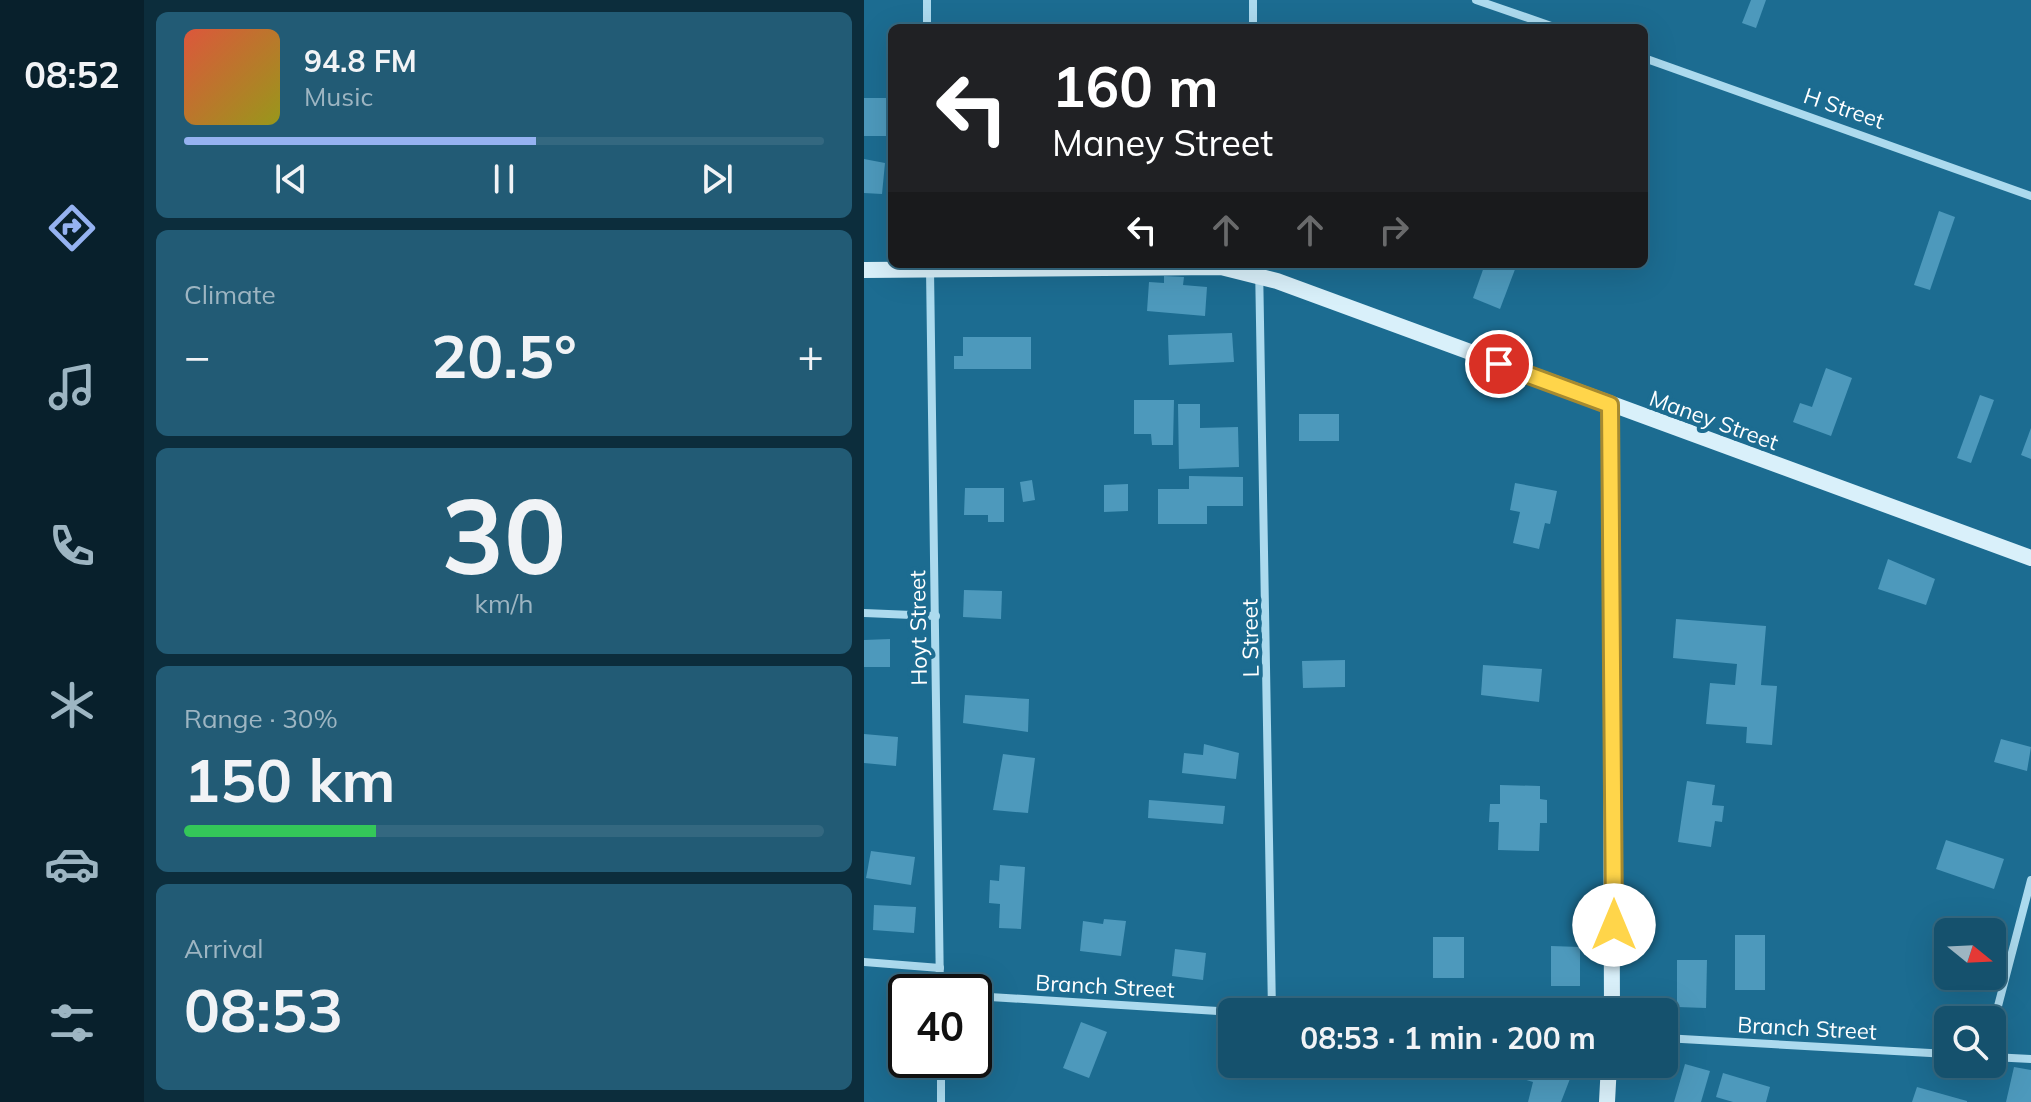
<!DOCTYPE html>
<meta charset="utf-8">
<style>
:root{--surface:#15516d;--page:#225b75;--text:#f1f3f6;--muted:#9db5c2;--line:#346880;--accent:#95b2f1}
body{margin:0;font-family:Mulish,sans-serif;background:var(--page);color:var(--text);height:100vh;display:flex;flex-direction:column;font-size:30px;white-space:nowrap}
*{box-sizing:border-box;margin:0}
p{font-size:26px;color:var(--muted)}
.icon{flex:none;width:44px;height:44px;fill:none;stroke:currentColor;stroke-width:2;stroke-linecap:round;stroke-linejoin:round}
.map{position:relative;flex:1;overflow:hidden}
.panel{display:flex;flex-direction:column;gap:12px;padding:12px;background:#0c2d3c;width:720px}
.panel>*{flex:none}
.guide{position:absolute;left:24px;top:24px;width:760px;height:244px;border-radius:12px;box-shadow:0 8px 32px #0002,0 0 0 2px var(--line);background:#202124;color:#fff;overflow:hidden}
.needle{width:52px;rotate:108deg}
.tools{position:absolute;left:1070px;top:918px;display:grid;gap:16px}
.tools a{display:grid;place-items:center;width:72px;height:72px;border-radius:12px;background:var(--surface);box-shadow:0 8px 32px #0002,0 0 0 2px var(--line);font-size:40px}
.speed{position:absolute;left:24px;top:974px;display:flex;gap:16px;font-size:40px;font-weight:700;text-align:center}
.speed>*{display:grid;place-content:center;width:104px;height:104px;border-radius:50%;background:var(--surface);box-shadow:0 8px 32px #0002,0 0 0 2px var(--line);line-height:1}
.speed .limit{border:4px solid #111;border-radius:12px;background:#fff;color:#111}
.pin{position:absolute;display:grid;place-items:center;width:68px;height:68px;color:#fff;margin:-34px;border:4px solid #fff;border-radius:50%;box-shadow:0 2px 8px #0007}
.me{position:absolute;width:88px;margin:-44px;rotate:0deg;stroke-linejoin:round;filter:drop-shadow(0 0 6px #0008)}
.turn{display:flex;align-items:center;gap:28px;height:168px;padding:0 32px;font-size:36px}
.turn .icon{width:104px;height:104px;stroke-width:2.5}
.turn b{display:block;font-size:56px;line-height:68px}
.lanes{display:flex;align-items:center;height:76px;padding:0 32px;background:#0003;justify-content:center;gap:40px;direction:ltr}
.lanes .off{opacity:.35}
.big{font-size:60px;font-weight:700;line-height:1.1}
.panel .card{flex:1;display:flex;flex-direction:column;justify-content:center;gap:12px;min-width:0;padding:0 28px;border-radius:12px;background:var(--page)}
.panel .dial{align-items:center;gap:0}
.dial b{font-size:104px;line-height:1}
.song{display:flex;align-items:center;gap:24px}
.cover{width:96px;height:96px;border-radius:12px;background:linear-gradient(135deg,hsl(10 70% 55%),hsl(60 70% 35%))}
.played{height:8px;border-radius:4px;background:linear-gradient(90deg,var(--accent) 55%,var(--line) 55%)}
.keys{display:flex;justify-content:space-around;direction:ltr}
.heat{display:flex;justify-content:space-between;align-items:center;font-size:44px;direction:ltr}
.charge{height:12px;border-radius:6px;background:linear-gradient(90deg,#34c759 30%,var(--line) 0)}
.trip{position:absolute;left:354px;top:998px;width:460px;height:80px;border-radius:12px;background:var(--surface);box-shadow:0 8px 32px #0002,0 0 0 2px var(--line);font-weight:700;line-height:80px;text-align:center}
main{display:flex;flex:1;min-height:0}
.menu{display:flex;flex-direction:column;width:144px;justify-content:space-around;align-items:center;background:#08202c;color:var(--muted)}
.menu .icon{width:56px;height:56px}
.menu .on{color:var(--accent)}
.menu b{font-size:36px;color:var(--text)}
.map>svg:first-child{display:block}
.building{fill:#4d99bc}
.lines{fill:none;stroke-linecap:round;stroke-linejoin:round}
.street{stroke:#acdaee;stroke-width:8}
.secondary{stroke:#d9f0fa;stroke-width:16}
.route-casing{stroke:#a68a30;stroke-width:20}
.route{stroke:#ffd54a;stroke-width:14}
.labels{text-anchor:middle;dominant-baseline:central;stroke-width:8;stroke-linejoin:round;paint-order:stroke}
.street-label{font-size:22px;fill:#fff;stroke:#1c6c91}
</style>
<main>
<nav class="menu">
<b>08:52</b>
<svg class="icon on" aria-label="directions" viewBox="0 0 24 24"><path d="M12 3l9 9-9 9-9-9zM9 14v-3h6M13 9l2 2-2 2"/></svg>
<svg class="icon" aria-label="music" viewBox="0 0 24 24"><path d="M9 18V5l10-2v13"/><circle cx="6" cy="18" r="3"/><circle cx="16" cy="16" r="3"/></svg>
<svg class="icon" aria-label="phone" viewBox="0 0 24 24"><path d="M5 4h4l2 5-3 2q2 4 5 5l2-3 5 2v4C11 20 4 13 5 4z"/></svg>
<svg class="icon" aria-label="climate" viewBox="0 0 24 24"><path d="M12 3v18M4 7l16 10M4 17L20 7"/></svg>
<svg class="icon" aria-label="car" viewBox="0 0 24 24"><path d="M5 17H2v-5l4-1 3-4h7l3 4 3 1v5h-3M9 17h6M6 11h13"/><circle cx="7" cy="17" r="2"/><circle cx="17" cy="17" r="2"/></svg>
<svg class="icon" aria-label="filters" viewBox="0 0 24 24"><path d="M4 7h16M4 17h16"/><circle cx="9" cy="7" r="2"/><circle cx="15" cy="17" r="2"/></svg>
</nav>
<section class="panel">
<div class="card">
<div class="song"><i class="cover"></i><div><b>94.8 FM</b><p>Music</p></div></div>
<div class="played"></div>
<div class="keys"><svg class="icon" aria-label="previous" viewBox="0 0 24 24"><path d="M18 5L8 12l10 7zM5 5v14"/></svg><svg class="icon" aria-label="pause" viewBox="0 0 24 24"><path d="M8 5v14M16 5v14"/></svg><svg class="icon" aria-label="next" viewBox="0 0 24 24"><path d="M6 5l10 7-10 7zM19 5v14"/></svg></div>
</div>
<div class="card"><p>Climate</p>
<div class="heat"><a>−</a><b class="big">20.5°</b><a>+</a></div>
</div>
<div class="card dial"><b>30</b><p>km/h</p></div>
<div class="card"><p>Range · 30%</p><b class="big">150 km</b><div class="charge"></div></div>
<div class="card"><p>Arrival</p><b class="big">08:53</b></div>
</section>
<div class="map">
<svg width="1167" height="1102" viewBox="0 0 1167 1102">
<rect width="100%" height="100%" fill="#1c6c91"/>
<!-- building -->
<g class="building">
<polygon points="887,0 902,0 892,28 878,23"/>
<polygon points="0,98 24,98 23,136 0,136"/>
<polygon points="0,159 21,163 18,194 0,193"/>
<polygon points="1075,211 1091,217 1066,290 1050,285"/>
<polygon points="621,264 653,264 636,309 609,298"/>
<polygon points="300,276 320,277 319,285 343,287 341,316 283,311 285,282 300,283"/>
<polygon points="368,333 370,362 305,365 304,335"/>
<polygon points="99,337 167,337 167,369 90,369 90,356 99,356"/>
<polygon points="962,368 988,378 967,436 929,422 936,403 948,407"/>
<polygon points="1116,395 1130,400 1107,463 1093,458"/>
<polygon points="270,400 310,400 309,445 288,445 287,434 270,434"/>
<polygon points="314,404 336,404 336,428 374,427 375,467 315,469"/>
<rect x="435" y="414" width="40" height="27"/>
<polygon points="1167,428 1167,459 1157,455"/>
<polygon points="325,476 379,477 379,506 343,506 343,524 294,524 294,489 325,489"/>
<polygon points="168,480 171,500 159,502 156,482"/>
<polygon points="651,483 693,491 686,524 681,523 675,549 649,543 656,512 646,510"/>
<polygon points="264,484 264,511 240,512 240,485"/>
<polygon points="101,488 140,488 140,522 124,522 124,515 100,515"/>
<polygon points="1024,559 1071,579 1062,605 1014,589"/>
<polygon points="100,590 138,591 137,619 99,617"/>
<polygon points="812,619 902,626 897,685 913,686 908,745 882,743 883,727 842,724 846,683 871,685 873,664 809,658"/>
<polygon points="26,639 26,667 0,667 0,640"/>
<polygon points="481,660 481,687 439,688 438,661"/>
<polygon points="619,665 678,669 675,702 617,695"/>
<polygon points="101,695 165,699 164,732 99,723"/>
<polygon points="0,734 34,737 32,766 0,763"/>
<polygon points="1137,739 1167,747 1163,771 1130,762"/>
<polygon points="340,744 375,753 372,779 318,773 320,753 339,755"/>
<polygon points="139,754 171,758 164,813 129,810"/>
<polygon points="823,781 851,785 848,805 860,806 858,822 851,821 847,847 814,842"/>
<polygon points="636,785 676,786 676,799 683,800 683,823 676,823 675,851 634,850 635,822 625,822 626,804 636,804"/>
<polygon points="285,800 361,806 359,824 284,818"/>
<polygon points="1082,840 1140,859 1130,889 1072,869"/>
<polygon points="7,851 51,857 47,885 2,878"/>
<polygon points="136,865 161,867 157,929 135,928 136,904 125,903 126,880 135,881"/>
<polygon points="10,905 52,907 50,933 9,930"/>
<polygon points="240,919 262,921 257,956 216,951 219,921 239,924"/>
<rect x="871" y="935" width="30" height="55"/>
<rect x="569" y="937" width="31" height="41"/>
<polygon points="687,946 716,947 716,986 687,986"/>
<polygon points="311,949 342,953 339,980 308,976"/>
<polygon points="813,960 843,960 842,1008 813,1007"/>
<polygon points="217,1022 243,1032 225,1078 199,1068"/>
<polygon points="663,1064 683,1064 709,1071 697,1102 664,1102 669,1082 659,1079"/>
<polygon points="821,1064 846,1071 837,1102 810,1102"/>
<polygon points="1150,1067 1167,1070 1167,1102 1142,1102"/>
<polygon points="859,1073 906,1087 902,1102 869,1102 852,1097"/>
<polygon points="1053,1087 1103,1101 1103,1102 1048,1102"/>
</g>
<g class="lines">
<!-- street -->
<g class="street">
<polyline points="63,0 63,28"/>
<polyline points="389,0 389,28"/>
<polyline points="612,0 693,28"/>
<polyline points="780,58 1167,196"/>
<polyline points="395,264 408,1012"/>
<polyline points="66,269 76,992"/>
<polyline points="0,613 72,616"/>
<polyline points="0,962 76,968"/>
<polyline points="110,996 370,1012"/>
<polyline points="1128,1029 1167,880"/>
<polyline points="800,1038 1084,1054"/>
<polyline points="1128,1057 1167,1059"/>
<polyline points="77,1060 77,1102"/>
</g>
<!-- secondary -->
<g class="secondary">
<polyline points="0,270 357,267 413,281 1167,558"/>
<polyline points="746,405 748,1012"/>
<polyline points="743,1102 745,1064"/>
</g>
</g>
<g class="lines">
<defs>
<polyline id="route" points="635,364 746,405 750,925"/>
</defs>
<!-- route casing -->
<use href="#route" class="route-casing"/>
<!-- route -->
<use href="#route" class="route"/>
</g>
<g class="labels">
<!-- street labels -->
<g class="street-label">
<text transform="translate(980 108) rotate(19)">H Street</text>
<text transform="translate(850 420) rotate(20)">Maney Street</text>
<text transform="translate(54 628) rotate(-91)">Hoyt Street</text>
<text transform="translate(386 638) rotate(-91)">L Street</text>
<text transform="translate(241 986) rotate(3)">Branch Street</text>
<text transform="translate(943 1028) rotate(3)">Branch Street</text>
</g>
</g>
</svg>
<div class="tools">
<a><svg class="needle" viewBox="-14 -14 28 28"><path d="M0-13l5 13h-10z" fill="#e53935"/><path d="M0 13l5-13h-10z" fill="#9db5c2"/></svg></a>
<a><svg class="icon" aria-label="search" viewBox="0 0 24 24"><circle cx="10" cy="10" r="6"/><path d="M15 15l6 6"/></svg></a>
</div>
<div class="speed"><div class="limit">40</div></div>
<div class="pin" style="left:635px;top:364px;background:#d93025"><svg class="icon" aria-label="arrive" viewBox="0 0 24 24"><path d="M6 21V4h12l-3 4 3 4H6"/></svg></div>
<svg class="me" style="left:750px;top:925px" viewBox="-20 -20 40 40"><circle r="19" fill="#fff"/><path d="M0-13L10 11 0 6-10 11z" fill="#ffd54a"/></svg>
<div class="trip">08:53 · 1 min · 200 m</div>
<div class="guide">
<div class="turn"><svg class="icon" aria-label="left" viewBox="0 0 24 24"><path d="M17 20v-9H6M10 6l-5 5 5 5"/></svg><div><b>160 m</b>Maney Street</div></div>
<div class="lanes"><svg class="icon" aria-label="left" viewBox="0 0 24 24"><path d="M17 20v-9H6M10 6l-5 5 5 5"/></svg><svg class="icon off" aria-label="ahead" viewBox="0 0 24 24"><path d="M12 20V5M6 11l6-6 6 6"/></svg><svg class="icon off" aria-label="ahead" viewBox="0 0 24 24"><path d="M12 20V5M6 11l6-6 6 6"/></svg><svg class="icon off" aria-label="right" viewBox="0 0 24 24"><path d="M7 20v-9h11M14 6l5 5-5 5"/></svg></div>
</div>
</div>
</main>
